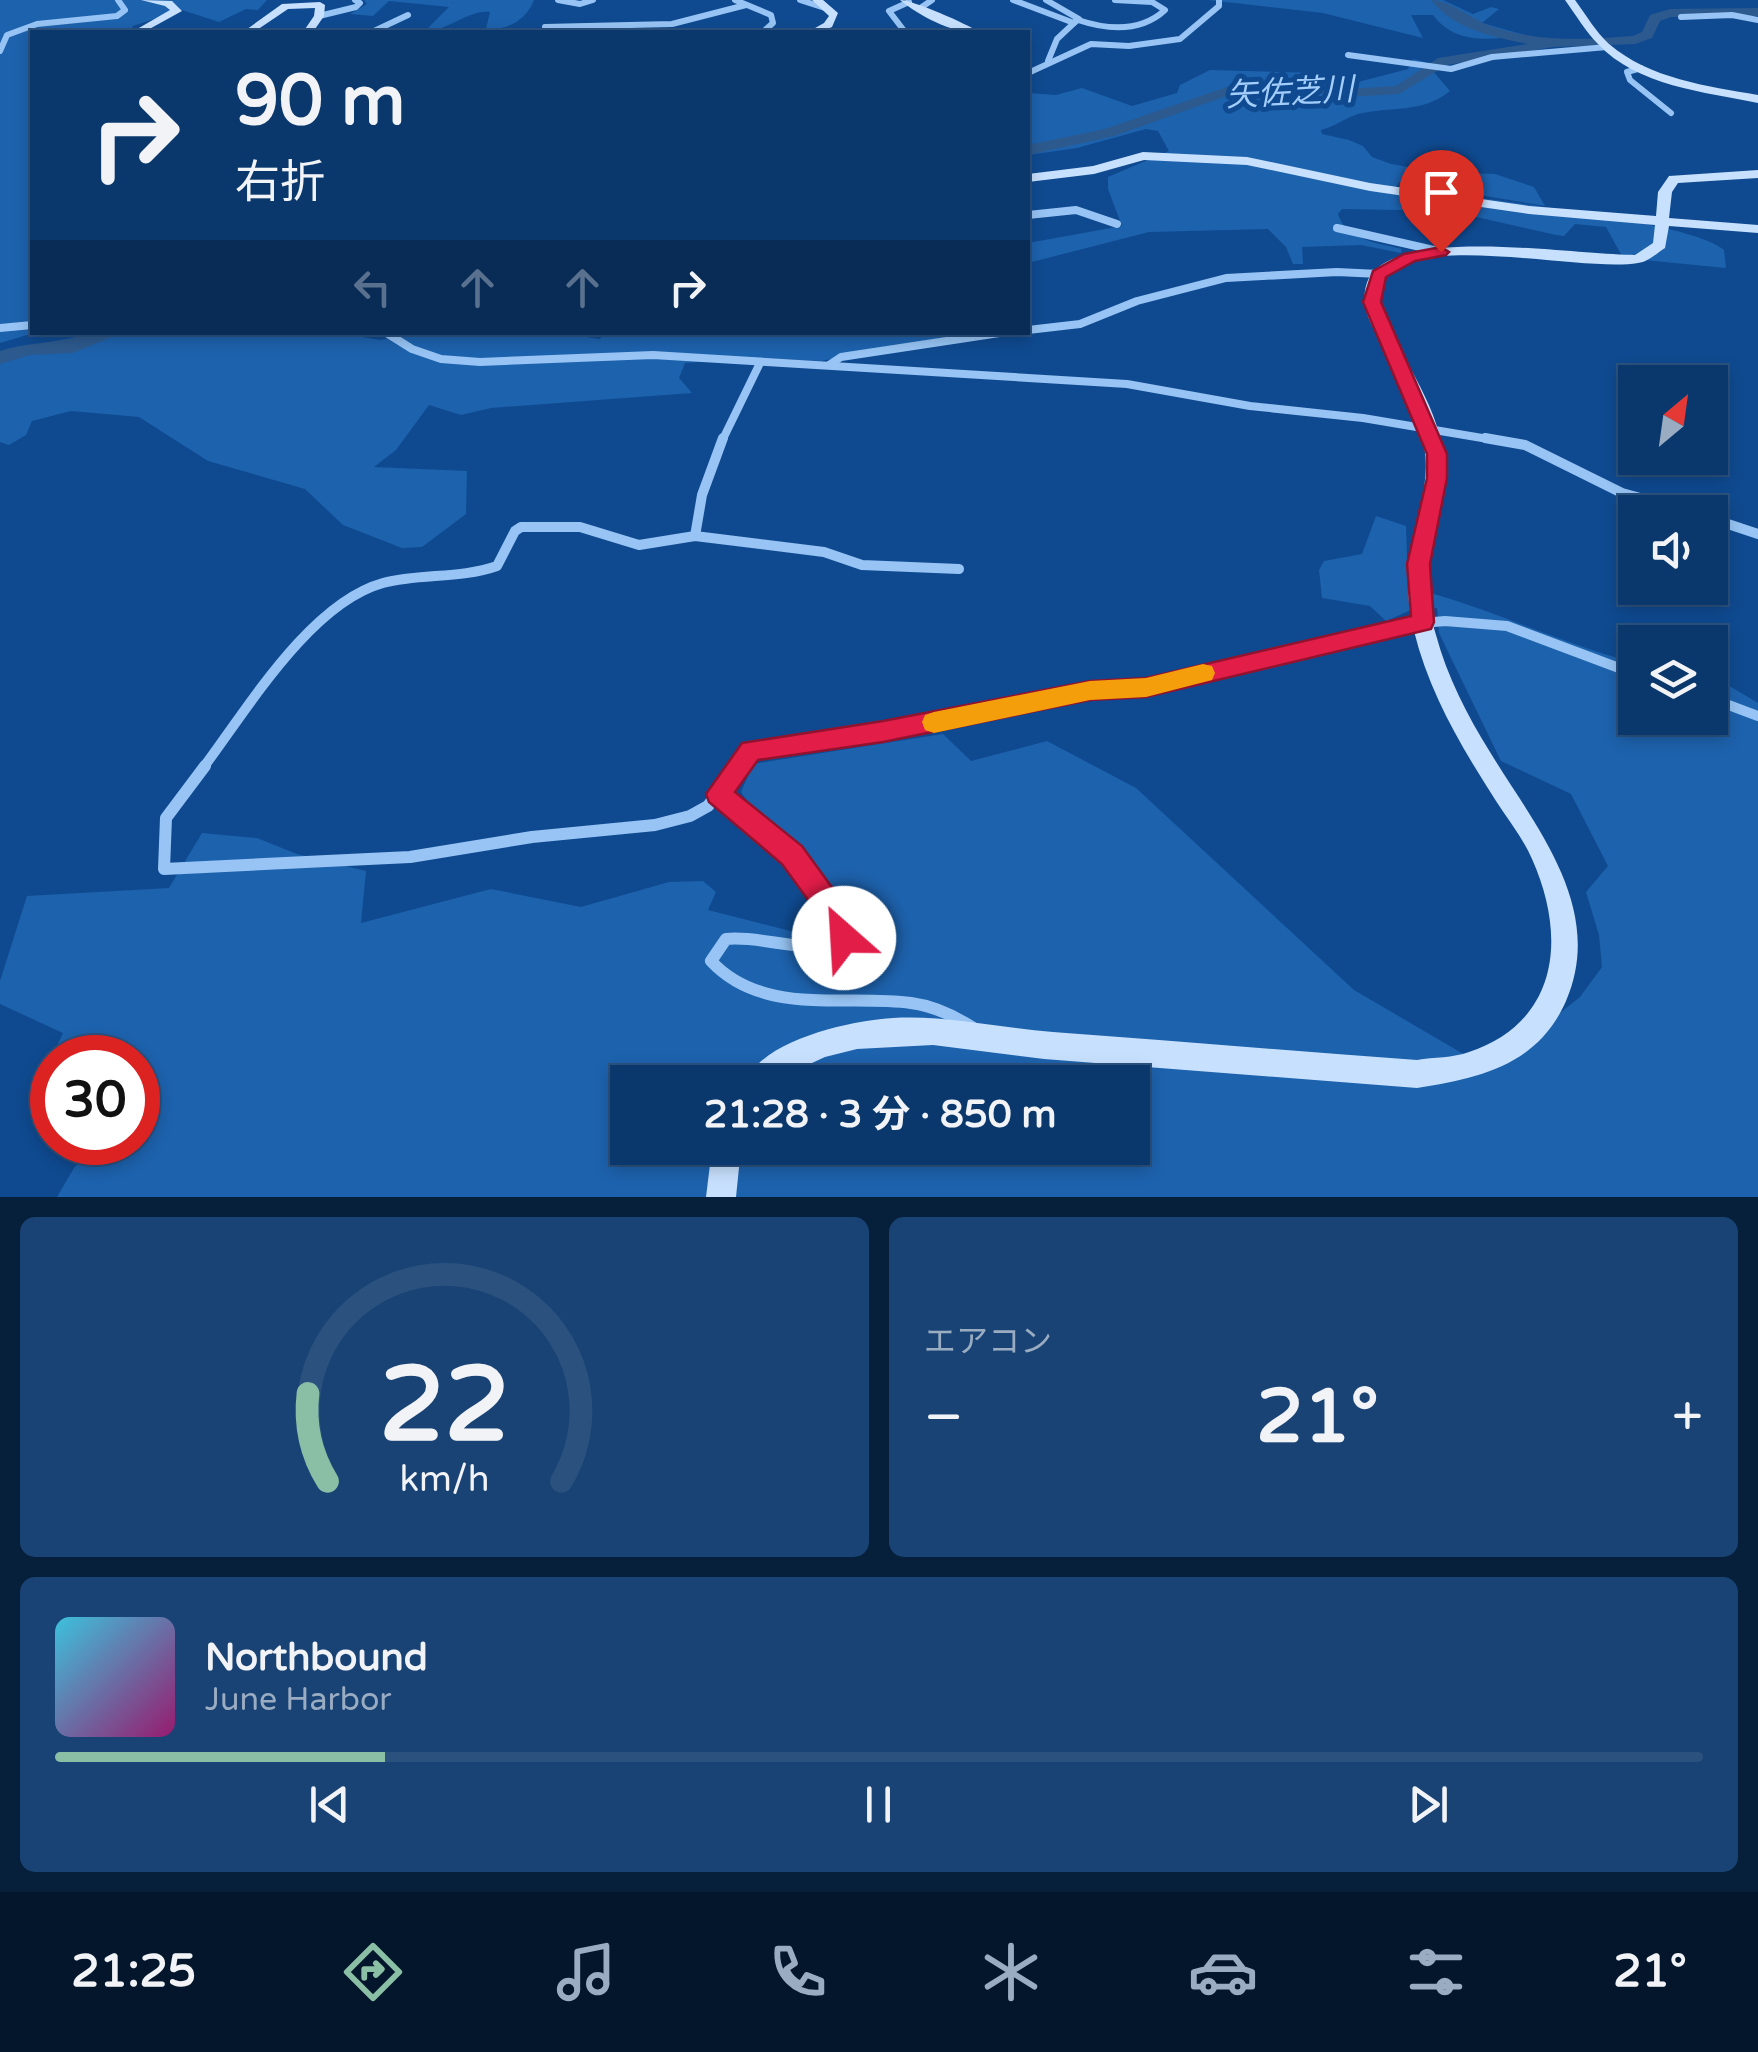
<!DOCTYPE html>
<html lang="ja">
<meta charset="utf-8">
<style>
:root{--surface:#0b386c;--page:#194374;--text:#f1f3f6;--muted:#9aacc2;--line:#2b527f;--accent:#8abfa5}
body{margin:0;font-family:"Varela Round","Noto Sans JP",sans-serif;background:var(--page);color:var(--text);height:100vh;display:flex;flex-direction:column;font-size:38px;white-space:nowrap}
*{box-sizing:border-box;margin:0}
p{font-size:32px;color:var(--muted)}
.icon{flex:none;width:55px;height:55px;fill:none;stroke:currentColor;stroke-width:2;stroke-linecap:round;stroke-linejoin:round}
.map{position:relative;height:1197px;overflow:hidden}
.drawer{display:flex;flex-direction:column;gap:20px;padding:20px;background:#061f3b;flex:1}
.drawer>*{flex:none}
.banner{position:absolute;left:30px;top:30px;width:1000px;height:305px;border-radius:0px;box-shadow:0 5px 15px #0003,0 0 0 2px var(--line);background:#0b386c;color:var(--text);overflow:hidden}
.needle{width:65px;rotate:29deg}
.tools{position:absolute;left:1618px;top:365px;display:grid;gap:20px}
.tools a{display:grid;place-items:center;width:110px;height:110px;border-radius:0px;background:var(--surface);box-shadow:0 5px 15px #0003,0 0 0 2px var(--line);font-size:50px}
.speed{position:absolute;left:30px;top:1035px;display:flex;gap:20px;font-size:50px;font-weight:700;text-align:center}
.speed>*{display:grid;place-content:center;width:130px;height:130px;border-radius:50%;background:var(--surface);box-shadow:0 5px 15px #0003,0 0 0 2px var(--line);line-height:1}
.speed .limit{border:15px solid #d22;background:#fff;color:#111}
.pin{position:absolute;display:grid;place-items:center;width:85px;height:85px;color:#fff;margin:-102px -42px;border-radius:50% 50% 50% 0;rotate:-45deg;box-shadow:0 0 10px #0007}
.pin .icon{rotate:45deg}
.me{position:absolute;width:110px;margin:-55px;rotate:334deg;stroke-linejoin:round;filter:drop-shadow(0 0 8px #0008)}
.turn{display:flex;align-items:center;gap:35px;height:210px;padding:0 40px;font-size:45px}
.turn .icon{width:130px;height:130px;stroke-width:2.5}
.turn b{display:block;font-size:70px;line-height:85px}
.lanes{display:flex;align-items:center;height:95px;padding:0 40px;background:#0003;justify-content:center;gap:50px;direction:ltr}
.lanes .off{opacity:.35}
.big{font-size:75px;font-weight:700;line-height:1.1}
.drawer .card{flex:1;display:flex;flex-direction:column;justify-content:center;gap:15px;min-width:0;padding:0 35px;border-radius:15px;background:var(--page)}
.drawer .dial{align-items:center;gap:0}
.dial svg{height:260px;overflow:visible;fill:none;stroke:var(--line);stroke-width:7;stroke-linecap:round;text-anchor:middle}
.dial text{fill:var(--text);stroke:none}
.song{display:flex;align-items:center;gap:30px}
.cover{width:120px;height:120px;border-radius:15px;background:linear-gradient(135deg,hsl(190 70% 55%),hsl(320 70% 35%))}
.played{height:10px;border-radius:5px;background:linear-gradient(90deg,var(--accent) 20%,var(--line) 20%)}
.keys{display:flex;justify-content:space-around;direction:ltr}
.heat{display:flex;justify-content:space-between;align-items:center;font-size:55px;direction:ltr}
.drawer .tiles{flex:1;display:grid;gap:20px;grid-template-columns:1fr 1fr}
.card:last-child{grid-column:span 2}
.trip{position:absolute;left:610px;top:1065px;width:540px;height:100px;border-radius:0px;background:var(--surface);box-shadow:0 5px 15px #0003,0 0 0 2px var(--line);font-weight:700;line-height:100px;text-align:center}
.tabs{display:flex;height:160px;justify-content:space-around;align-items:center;background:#04162b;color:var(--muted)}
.tabs .icon{width:70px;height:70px}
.tabs .selected{color:var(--accent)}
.tabs b{font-size:45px;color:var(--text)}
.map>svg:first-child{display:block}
.green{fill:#1d62ad;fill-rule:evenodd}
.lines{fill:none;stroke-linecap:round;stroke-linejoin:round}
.river{fill:#2d5a8e;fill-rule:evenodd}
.street-far3{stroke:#97c4f4;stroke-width:6}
.street-far2{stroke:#97c4f4;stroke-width:8}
.street-far1{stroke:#97c4f4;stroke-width:10}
.street{stroke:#97c4f4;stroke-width:12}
.secondary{fill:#c7e0fd;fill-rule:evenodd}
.route{fill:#e11d48;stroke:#92132f;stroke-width:2.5}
.slow{fill:#f59e0b}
.labels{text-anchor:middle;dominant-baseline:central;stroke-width:10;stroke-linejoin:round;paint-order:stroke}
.far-water-label{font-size:32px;font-style:italic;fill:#a3cefb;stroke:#0f4a90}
</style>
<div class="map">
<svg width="1758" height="1197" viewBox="0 0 1758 1197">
<rect width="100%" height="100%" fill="#0f4a90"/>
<!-- green -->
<g class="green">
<polygon points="0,0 267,0 258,10 246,9 219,22 182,10 133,26 130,32 32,32 34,333 0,343"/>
<path d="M364,0H534C526,20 509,30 486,29L490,12C469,9 451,30 425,31L449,7L389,1L373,16L350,14L367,4Z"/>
<path d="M1208,0H1443L1473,14L1491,7L1499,9L1482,23L1525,35C1492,40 1455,45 1433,15H1411L1423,38L1323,13Z"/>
<path d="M1413,59L1425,62L1450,91C1422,114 1390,106 1358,114C1345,118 1334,127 1321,130L1322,134L1349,140L1363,146L1372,157L1391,164L1439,172L1495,174L1534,187L1545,206L1400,182L1396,187C1454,196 1692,220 1724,250L1726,268L1623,258L1606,227L1575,224L1564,236L1556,235L1450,211L1342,209L1338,214C1346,240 1378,243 1402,249L1401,253L1361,245L1302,247L1303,264H1293L1286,247L1268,229L1149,232L1028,263V243L1122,226L1108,189V177L1169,151L1158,131L1146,129L1077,148L1028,155V93L1056,95L1082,88L1132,106L1177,93L1180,85L1210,70L1318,73L1358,82L1408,69Z"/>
<polygon points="334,332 380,340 426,332 575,335 599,339 609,332 800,332 840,337 948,333 948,337 821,361 755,358 685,363 679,378 692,393 491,408 461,415 429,405 396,450 374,467 467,471 466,514 422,547 402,548 343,525 305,489 208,461 139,417 71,411 32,421 26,435 9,445 0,442 0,353 4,351 97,333"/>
<path d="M1376,516L1406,526L1408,587C1486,606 1557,642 1635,663V718H1710V682L1731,687L1758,703V1197H57L74,1168L96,1143L138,1142V1058H52V1085L42,1077L63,1033L0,1004V981L27,896L169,888L202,833L257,838L297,854L366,871L361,923L491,889L581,907L669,882L703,881L716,892L708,910L810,936L825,924L810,892L741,792L753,764L943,734L971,761L1047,741L1136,788L1354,990L1460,1052L1493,1066L1580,997L1602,967L1599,935L1586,892L1608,866L1571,794L1501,761L1439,633L1437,608L1411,610L1386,621L1370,606L1322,598L1319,570L1324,561L1362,554ZM628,1082H1132V1148H628Z"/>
</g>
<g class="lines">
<!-- river -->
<g class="river">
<path d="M1431,0C1450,0 1472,20 1493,27C1540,42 1584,40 1633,36L1642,32L1650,15L1670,9L1758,8V16L1671,17L1660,21L1652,38L1635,44L1553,47L1447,65L1399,94L1347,97L1278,89L1235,93L1114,136L1028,155V145L1105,129L1233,85L1278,81L1347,89L1396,86L1438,58L1528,44C1494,37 1453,29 1431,0Z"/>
<path d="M94,332H123L73,353L30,355L0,364V351C32,341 62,344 94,332Z"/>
</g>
<!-- street-far3 -->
<g class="street-far3">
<polyline points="558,0 580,4 593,0"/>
<polyline points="735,0 771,15 773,23 763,32"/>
<polyline points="800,0 828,9"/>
<polyline points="1013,0 1074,23"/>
<polyline points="1046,0 1079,19 1075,22"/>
<polyline points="919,9 932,0"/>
<polyline points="319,16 356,7 360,3 355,0"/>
<polyline points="1681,17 1732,15 1758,20"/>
<path d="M1078,20C1108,30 1140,33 1165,10L1152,2L1115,0"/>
<polyline points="545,27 672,24 746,5"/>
<polyline points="372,32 408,15"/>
<polyline points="905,32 889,11 909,2"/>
<polyline points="0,51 7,35 37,24 117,16 125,10 118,0"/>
<polyline points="1348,55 1451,69 1492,57 1607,47"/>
<polyline points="1048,61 1057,39 1074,23"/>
<polyline points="1641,68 1627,72 1630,80 1671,113"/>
<polyline points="1028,73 1091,44 1129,46 1180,39 1219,6 1219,0"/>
</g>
<!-- street-far2 -->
<g class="street-far2">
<polyline points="1028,215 1076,210 1117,224"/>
<polyline points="1337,228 1438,251"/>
<polyline points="0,328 32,325"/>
<polyline points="1028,330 1080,324 1137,301 1226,278 1337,272 1379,274"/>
<polyline points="385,332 412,349 441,359 480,362 653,355 1127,384 1250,406 1363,418 1500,441"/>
<polyline points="829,365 841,357 1006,332"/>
<polyline points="722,441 760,363"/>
</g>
<!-- street-far1 -->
<g class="street-far1">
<polyline points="1485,438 1525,445 1622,493 1692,512"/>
<polyline points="1710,518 1758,534"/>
<polyline points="695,536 702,495 723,438"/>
<polyline points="1710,698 1758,716"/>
<path d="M203,768C246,711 310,603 383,583C420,573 460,579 497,566L515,531L521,527H580L639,545L695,536L824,552L862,565L959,569"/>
<polyline points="737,768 751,751 883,732 1090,691 1146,688 1412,624 1445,621 1507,626 1635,674"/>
</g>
<!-- street -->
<g class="street">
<polyline points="205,766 166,818 164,869 410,857 532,837 655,825 690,816 708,806 739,766"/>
<path d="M719,794L792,855L847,924L844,938C804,957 767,935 726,939L711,961C763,1017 845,994 911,1003C934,1006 955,1016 975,1029"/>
</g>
<!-- secondary -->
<g class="secondary">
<polygon points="141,0 172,1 182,11 144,32 132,32 170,10 165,6"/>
<polygon points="812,0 823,0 838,13 832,27 820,32 808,32 824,23 829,16"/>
<path d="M900,0C913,0 967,24 979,32C953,34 921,17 900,0Z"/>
<path d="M1565,0H1575C1586,15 1596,32 1609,44C1650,79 1707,86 1758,95V103C1705,92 1637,86 1598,44C1585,31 1576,15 1565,0Z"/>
<polygon points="320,2 325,5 324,16 313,32 303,32 314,16 315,8 288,9 254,32 243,32 282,4"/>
<path d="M1143,152L1247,157L1370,183L1529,206L1656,216L1658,192L1669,176L1758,170V178L1678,183L1672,192L1669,218L1758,225V233L1669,226L1665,248C1657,253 1648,262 1638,263C1584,273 1419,231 1384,278C1376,288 1380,304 1383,316C1404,362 1441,410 1444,462C1446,490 1436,517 1431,544C1425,574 1427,605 1436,635C1447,676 1467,715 1490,752C1535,826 1606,908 1566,1001C1538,1065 1480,1078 1417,1088L1044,1059L933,1045L857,1049L825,1057L799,1069L782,1082H746C761,1040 853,1020 893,1018C947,1015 999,1028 1053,1032C1174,1041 1296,1051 1417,1060C1434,1057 1453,1058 1469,1052C1559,1022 1567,937 1532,859C1523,838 1508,820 1496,801C1462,748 1429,693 1414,631C1408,607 1406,581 1410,556C1417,513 1435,474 1420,430C1411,404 1399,378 1387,353C1380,338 1368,323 1365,306C1363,294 1366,278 1375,270C1420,228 1573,255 1635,255L1653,243L1655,225L1529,214L1370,191L1247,165L1144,160L1094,174L1028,182V174L1093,166Z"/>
<polygon points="712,1148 741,1148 736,1197 706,1197"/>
</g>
</g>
<!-- route -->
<polygon class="route" points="1441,247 1449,252 1446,255 1415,261 1386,277 1381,302 1447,454 1447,478 1430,564 1434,622 1431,629 1146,697 1090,700 883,742 758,760 735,792 802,846 831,886 848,898 862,924 855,948 844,952 834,948 830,938 832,925 811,904 782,864 709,802 706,794 742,743 883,721 1090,681 1146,678 1411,616 1407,564 1427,478 1427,454 1363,302 1373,271 1404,254"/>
<!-- slow -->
<polygon class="slow" points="1203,664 1212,666 1215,673 1212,680 1146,697 1090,700 934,733 925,730 922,722 925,715 934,712 1090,681 1146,678"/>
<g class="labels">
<!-- far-water labels -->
<g class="far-water-label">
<text transform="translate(1290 93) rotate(-3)">矢佐芝川</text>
</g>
</g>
</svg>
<div class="tools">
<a><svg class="needle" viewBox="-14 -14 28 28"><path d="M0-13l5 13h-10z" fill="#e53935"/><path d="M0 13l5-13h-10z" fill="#9aacc2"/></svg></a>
<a><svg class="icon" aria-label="sound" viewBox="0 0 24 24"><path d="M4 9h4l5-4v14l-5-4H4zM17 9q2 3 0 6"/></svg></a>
<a><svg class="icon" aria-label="layers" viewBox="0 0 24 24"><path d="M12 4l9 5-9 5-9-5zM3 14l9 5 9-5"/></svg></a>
</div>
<div class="speed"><div class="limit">30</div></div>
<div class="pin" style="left:1441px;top:252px;background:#d93025"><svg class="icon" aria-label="arrive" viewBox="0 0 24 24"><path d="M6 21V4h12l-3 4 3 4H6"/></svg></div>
<svg class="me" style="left:844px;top:938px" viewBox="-20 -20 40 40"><circle r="19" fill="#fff"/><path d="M0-13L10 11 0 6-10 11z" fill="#e11d48"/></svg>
<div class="trip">21:28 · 3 分 · 850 m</div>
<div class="banner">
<div class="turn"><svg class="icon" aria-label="right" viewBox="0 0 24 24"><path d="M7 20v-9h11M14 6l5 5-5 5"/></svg><div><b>90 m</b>右折</div></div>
<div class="lanes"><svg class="icon off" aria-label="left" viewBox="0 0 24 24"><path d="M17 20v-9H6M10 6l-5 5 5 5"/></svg><svg class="icon off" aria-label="ahead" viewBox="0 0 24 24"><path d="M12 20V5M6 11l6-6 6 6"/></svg><svg class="icon off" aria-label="ahead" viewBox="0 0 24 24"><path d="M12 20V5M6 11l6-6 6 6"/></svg><svg class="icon" aria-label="right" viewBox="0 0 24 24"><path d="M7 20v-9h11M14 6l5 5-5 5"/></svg></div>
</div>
</div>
<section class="drawer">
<div class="tiles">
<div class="card dial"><svg viewBox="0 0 100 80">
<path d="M14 69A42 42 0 1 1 86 69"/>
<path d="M14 69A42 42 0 0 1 8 42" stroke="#8abfa5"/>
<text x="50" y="56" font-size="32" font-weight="700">22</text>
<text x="50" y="72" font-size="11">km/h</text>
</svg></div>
<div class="card"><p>エアコン</p>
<div class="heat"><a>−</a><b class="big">21°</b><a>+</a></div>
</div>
<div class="card">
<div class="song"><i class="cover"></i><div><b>Northbound</b><p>June Harbor</p></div></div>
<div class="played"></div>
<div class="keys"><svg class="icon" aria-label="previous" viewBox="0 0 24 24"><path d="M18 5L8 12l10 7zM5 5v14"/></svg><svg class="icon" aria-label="pause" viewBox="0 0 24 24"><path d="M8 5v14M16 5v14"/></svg><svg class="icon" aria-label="next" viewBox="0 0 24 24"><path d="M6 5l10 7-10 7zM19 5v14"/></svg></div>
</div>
</div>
</section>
<nav class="tabs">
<b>21:25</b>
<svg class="icon selected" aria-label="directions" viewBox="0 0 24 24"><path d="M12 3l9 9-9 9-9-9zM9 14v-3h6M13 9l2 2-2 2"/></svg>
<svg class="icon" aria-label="music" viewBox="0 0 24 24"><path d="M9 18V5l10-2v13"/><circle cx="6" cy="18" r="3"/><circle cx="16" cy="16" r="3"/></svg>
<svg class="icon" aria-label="phone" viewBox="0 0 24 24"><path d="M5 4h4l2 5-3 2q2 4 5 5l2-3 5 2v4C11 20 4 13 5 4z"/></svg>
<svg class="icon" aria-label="climate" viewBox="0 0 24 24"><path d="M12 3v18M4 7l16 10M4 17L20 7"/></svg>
<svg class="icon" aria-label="car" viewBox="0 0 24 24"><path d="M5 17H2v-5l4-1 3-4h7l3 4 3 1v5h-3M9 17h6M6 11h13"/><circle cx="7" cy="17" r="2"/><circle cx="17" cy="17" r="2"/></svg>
<svg class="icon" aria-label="filters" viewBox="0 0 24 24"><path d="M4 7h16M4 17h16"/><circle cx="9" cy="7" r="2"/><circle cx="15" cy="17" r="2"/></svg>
<b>21°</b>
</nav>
